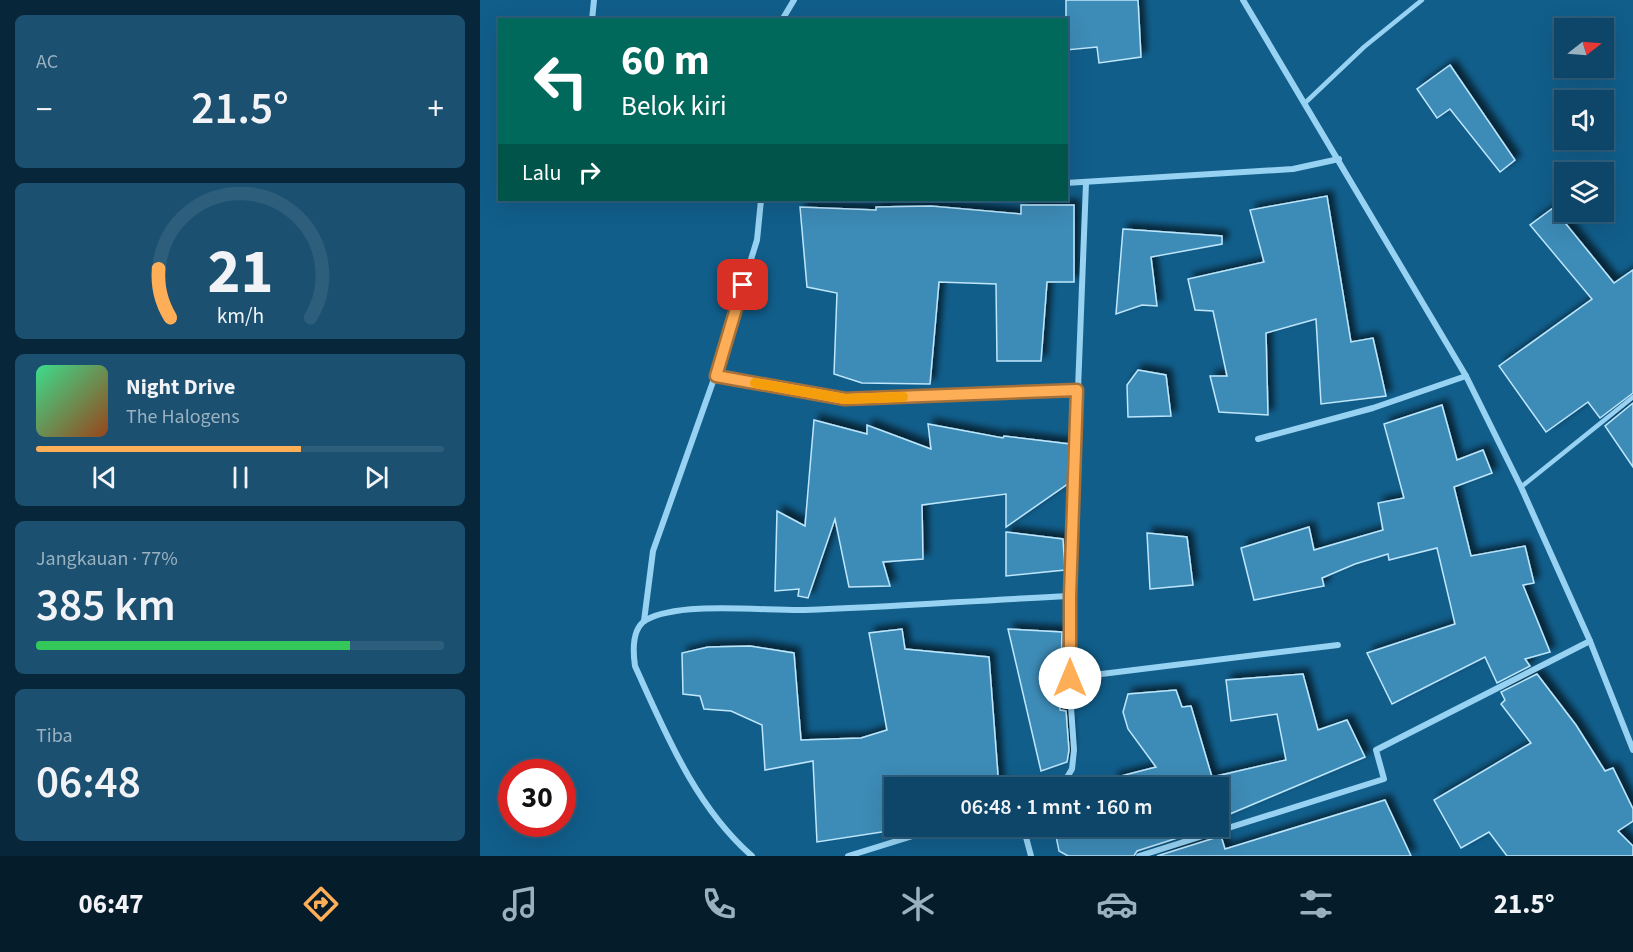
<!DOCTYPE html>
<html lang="id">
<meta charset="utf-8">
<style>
:root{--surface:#0d4668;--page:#1b5071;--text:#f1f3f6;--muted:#9ab1c0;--line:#2d5e7c;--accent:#ffae58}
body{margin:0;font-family:"Source Sans 3",sans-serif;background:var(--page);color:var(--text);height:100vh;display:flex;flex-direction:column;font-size:22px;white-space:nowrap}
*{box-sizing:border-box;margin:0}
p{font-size:20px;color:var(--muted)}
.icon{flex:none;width:33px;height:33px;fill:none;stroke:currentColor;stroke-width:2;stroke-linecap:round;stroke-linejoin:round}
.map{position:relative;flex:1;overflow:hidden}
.panel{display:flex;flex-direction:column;gap:15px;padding:15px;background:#072639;width:480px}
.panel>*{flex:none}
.banner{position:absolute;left:18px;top:18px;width:570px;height:183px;border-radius:0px;box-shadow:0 6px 24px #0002,0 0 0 2px var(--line);background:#00695c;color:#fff;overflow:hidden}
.needle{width:39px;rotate:73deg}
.fabs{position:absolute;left:1074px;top:18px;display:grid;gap:12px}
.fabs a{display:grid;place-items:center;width:60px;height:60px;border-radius:0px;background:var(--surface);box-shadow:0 6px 24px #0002,0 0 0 2px var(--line);font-size:30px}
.speed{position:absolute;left:18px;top:759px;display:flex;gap:12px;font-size:30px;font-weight:700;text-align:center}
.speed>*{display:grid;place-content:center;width:78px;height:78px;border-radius:50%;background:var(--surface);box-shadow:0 6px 24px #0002,0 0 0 2px var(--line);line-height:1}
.speed .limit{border:9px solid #d22;background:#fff;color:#111}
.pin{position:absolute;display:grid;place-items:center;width:51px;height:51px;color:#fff;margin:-26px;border-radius:12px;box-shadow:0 3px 9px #0006}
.me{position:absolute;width:66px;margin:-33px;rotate:0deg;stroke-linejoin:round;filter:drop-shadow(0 0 4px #0008)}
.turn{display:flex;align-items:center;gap:21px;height:126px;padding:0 24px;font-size:27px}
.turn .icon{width:78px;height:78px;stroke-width:2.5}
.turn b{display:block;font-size:42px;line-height:51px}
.then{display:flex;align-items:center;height:57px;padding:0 24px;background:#0003;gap:12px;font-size:22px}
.big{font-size:45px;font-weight:600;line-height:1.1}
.panel .tile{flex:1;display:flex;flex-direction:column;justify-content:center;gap:9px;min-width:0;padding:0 21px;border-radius:9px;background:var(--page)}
.panel .dial{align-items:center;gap:0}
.dial svg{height:156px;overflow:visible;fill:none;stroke:var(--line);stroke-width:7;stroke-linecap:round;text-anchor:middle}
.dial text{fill:var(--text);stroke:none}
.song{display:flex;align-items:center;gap:18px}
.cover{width:72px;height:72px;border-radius:9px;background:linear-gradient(135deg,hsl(150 70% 55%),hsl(20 70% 35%))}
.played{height:6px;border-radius:3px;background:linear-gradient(90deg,var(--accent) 65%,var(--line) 65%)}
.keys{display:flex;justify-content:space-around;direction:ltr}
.heat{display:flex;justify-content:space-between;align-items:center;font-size:33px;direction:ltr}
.charge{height:9px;border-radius:4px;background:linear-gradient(90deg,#34c759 77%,var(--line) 0)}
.trip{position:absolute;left:404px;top:777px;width:345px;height:60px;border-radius:0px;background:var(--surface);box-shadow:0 6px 24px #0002,0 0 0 2px var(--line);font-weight:600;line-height:60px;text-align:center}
.dock{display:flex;height:96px;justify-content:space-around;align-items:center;background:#051c2a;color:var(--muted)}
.dock .icon{width:42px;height:42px}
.dock .current{color:var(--accent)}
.dock b{font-size:27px;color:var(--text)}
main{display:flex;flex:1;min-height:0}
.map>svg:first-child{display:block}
.building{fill:#3e8bb7;stroke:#bee7fd;stroke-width:1.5;filter:url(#shadow)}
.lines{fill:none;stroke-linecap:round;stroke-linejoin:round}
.service{stroke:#97d2f2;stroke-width:4.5}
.minor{stroke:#97d2f2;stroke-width:6}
.route-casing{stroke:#a67139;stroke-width:15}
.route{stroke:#ffae58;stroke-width:10}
.slow{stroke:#f59e0b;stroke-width:10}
</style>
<main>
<section class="panel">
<div class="tile"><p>AC</p>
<div class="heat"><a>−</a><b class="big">21.5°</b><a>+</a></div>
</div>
<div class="tile dial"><svg viewBox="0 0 100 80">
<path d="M14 69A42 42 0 1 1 86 69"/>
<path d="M14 69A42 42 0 0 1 8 44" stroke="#ffae58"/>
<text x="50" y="56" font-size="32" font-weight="700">21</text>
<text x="50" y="72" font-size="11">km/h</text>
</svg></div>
<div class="tile">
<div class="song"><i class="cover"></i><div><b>Night Drive</b><p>The Halogens</p></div></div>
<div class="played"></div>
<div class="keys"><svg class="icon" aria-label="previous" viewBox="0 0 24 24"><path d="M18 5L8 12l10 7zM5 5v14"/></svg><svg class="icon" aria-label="pause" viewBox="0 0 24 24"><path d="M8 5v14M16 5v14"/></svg><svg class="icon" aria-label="next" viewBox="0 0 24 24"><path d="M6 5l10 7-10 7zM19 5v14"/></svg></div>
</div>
<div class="tile"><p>Jangkauan · 77%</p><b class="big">385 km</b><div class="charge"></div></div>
<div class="tile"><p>Tiba</p><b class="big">06:48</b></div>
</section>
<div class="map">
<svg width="1153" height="856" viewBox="0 0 1153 856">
<defs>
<filter id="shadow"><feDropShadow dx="5.5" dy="-5.5" stdDeviation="3" flood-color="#0009"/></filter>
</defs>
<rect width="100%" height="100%" fill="#115e8b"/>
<!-- building -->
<g class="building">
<polygon points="586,0 658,0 661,57 619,63 617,47 586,50"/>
<polygon points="970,65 1035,160 1020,172 970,109 957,118 937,89"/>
<polygon points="847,196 871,342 893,338 906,396 841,404 836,319 786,333 788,415 739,412 730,376 747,376 733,311 715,310 708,279 784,262 770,210"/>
<polygon points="541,205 594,205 594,282 567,282 561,361 517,361 516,284 459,282 450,384 382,383 354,374 357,293 327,287 320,207 396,210 396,207 451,206 541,214"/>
<polygon points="1073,208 1134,283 1153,270 1153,393 1120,418 1108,402 1066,432 1019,366 1112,299 1050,225"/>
<polygon points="643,229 742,236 742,244 671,257 677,306 662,305 636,314"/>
<polygon points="658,370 686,375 691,416 648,417 647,385"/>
<polygon points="1153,403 1153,467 1125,426"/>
<polygon points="962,405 977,460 1003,450 1012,473 974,487 991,556 1045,546 1054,583 1043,585 1070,652 1045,659 1050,666 1017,683 1005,657 912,704 887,653 975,624 957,548 909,560 908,554 875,564 842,578 844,586 774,600 761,548 829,527 834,550 903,530 898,503 924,498 904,424"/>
<polygon points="334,420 387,434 387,425 451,449 448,424 523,438 524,436 590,444 589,483 526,527 526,494 442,505 443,559 403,562 410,586 369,587 355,519 328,598 318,596 319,589 295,591 297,511 325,526"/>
<polygon points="526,532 583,539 585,570 526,576"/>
<polygon points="667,533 707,537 713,585 670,589"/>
<polygon points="422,629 425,649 509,657 519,788 414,788 414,826 428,828 337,842 333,761 285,770 282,725 251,711 224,709 220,696 203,694 202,653 228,647 270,646 314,653 321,740 381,738 407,730 389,633"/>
<polygon points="528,629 582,632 580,710 586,711 589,750 587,762 561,771"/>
<polygon points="823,674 838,730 867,720 885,757 738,819 738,788 635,788 633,778 676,767 648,729 643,712 648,694 696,690 702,707 711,706 732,777 806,760 797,714 751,721 746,680"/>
<polygon points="1057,674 1096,725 1125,771 1133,768 1153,809 1153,821 1138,831 1153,846 1153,856 1027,856 1009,832 981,848 954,800 1051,743 1021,704 1025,700 1021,692"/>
<polygon points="905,800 931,856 677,856 741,836 745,849"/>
<polygon points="574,826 735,826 657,851 654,856 588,856 579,851"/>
</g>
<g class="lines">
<!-- service -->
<g class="service">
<polyline points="825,103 884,47 942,0"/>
<polyline points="1041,487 1153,397"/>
</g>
<!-- minor -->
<g class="minor">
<polyline points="763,0 986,376 1041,487 1110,641 1153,750"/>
<polyline points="112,20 114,0"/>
<polyline points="302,20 314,0"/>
<polyline points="586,183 813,169 859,159"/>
<polyline points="235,376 365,399 597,390"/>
<polyline points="778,439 893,408 986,376"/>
<polyline points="164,621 173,551 235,376 277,240 281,200"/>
<polyline points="589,678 858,645"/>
<polyline points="572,788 586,779 592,769 594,750 589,678 590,596 606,183"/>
<polyline points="543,826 551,856"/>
<path d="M272,856C215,806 186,734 155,666C153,652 151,629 166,620C199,601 284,611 325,610C413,607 501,600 590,596"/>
<polyline points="368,856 465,826"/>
<polyline points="659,856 904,779 896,750 1110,641"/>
</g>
</g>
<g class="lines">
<defs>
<polyline id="route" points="263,285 236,376 365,399 597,390 590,596 590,678"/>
</defs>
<!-- route casing -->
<use href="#route" class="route-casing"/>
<!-- route -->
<use href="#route" class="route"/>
<!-- slow -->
<polyline class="slow" points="275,383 365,399 423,397"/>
</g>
</svg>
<div class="fabs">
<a><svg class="needle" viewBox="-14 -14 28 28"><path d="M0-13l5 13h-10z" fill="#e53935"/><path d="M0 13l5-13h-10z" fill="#9ab1c0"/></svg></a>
<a><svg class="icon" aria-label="sound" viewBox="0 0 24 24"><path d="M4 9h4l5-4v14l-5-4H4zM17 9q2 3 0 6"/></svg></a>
<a><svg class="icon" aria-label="layers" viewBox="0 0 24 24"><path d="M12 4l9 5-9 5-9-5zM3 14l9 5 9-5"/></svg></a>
</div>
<div class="speed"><div class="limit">30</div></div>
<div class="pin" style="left:263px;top:285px;background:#d93025"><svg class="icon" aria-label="arrive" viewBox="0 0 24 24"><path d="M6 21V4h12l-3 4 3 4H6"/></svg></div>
<svg class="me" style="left:590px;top:678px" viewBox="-20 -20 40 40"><circle r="19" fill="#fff"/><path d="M0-13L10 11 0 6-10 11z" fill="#ffae58"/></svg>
<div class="trip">06:48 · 1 mnt · 160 m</div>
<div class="banner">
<div class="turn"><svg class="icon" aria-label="left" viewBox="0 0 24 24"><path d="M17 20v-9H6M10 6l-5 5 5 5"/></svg><div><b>60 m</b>Belok kiri</div></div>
<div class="then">Lalu<svg class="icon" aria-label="right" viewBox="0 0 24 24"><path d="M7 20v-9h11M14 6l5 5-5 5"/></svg></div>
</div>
</div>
</main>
<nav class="dock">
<b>06:47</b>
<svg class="icon current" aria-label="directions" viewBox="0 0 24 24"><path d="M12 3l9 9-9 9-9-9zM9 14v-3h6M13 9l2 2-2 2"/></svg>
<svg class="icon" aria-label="music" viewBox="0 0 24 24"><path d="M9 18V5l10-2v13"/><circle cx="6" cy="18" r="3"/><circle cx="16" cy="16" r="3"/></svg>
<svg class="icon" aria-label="phone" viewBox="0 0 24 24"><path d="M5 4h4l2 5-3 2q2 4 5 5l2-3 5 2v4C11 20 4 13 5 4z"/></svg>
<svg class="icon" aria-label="climate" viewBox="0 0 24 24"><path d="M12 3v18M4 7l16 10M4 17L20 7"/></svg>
<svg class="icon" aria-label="car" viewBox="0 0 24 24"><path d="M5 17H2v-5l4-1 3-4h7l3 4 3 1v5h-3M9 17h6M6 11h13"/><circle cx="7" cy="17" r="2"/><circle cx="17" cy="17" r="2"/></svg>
<svg class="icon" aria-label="filters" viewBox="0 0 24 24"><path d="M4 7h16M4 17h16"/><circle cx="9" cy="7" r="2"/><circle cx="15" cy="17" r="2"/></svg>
<b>21.5°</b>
</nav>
